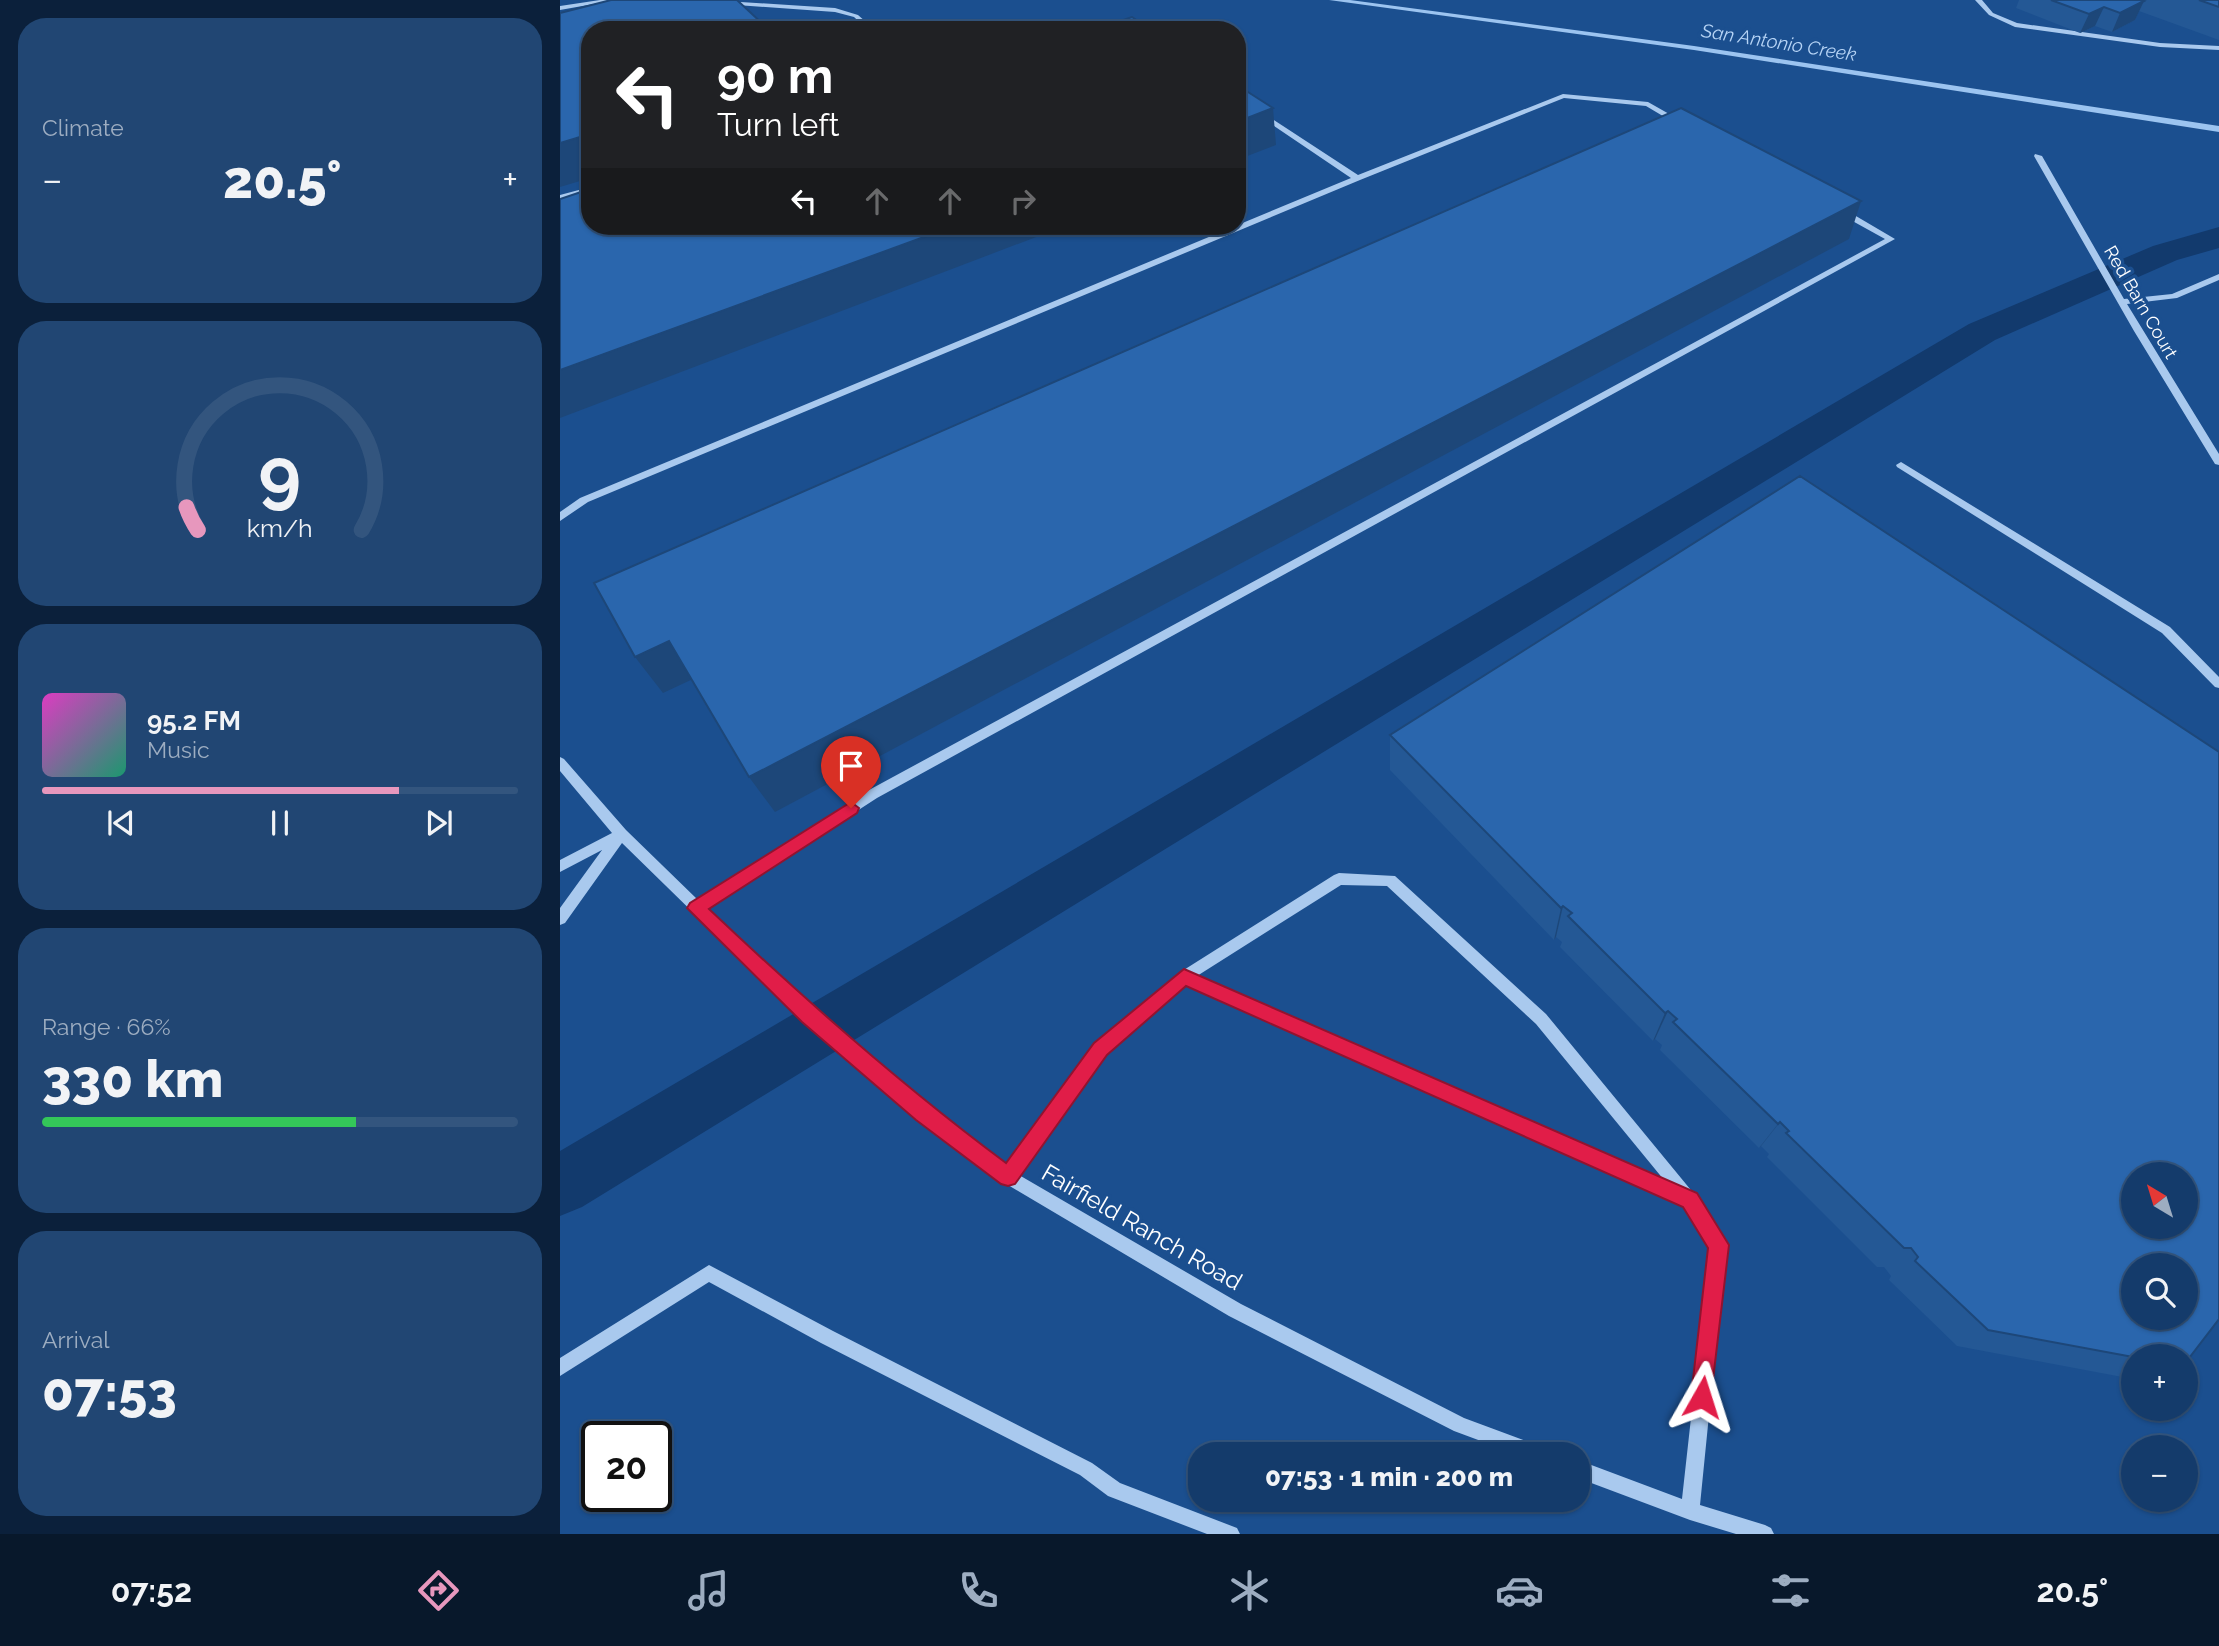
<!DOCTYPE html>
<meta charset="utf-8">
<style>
:root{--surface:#143b6b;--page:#214673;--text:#f1f3f6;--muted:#9dadc1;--line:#33557e;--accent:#e797bd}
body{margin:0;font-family:Raleway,sans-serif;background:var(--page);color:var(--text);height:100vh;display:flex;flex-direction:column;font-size:26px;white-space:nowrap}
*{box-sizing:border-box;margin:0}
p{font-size:23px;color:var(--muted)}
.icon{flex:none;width:38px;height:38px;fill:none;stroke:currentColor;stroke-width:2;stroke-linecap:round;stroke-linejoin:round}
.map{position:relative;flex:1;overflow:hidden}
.drawer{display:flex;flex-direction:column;gap:18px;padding:18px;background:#0b203b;width:560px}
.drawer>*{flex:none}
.hud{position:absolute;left:21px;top:21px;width:665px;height:214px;border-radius:28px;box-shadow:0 2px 5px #0004,0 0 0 2px var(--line);background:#202124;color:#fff;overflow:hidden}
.needle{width:46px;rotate:322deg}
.controls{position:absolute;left:1561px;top:1162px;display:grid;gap:14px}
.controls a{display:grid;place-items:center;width:77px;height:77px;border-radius:50%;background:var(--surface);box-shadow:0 2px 5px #0004,0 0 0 2px var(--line);font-size:35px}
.speed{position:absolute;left:21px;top:1421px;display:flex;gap:14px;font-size:35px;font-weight:700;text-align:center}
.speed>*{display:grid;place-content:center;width:91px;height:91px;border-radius:50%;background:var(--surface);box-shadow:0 2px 5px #0004,0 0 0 2px var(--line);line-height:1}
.speed .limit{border:4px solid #111;border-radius:10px;background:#fff;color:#111}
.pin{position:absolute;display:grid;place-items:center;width:60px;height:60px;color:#fff;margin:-72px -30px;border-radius:50% 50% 50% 0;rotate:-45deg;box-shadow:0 0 7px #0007}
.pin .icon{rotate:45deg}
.me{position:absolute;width:77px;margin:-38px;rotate:6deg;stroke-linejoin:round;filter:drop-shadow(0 0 5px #0008)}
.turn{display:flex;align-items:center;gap:24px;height:147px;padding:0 21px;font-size:32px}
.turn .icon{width:91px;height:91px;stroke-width:2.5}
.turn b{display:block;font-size:49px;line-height:60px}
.lanes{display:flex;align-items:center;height:66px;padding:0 21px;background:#0003;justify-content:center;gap:35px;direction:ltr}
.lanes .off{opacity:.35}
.big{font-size:52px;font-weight:800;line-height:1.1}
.drawer .tile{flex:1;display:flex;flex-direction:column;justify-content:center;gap:10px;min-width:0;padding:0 24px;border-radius:28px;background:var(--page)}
.drawer .dial{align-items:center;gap:0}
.dial svg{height:182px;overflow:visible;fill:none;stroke:var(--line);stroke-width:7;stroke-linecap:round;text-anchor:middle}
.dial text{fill:var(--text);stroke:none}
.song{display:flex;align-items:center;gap:21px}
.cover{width:84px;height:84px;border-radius:10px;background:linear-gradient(135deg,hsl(310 70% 55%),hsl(160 70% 35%))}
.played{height:7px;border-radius:4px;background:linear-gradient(90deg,var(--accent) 75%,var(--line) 75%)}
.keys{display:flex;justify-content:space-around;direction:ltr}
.heat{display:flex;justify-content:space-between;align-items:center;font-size:38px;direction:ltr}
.charge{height:10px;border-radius:5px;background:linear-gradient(90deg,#34c759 66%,var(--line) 0)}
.trip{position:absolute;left:628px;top:1442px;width:402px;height:70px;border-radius:28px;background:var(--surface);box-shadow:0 2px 5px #0004,0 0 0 2px var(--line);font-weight:800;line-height:70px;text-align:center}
.dock{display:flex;height:112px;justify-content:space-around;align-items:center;background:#08182b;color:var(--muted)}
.dock .icon{width:49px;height:49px}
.dock .active{color:var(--accent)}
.dock b{font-size:32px;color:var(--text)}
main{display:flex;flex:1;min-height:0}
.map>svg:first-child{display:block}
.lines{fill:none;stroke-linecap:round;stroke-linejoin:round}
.stream{fill:#9cc4f0;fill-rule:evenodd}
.canal{fill:#123a6d;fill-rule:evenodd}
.minor{fill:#a9c9ee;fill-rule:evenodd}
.wall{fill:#245895}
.shaded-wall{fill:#1d4779}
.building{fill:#2a66ad;stroke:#1d4779;stroke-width:2;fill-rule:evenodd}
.route{fill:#e11d48;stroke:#92132f;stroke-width:2}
.labels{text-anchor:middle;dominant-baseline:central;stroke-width:7;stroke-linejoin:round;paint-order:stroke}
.far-street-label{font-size:18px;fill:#fff;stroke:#1b4f8f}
.far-water-label{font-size:19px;font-style:italic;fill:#b5d3f5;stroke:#1b4f8f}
.near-street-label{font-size:24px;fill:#fff;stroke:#1b4f8f}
</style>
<main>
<section class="drawer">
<div class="tile"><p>Climate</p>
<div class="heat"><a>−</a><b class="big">20.5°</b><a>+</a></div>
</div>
<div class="tile dial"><svg viewBox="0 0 100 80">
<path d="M14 69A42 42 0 1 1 86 69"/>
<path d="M14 69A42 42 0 0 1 9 59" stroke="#e797bd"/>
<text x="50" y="56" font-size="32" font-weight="700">9</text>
<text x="50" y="72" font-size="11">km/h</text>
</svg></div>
<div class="tile">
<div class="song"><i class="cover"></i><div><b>95.2 FM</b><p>Music</p></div></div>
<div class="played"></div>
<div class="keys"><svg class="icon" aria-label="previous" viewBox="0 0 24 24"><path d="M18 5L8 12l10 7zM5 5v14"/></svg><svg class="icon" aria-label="pause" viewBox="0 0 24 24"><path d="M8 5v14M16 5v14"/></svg><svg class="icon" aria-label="next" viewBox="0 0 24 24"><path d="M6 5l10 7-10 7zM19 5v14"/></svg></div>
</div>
<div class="tile"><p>Range · 66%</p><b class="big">330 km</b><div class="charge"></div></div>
<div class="tile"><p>Arrival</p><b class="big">07:53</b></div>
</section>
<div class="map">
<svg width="1659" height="1534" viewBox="0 0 1659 1534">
<rect width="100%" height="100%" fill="#1b4f8f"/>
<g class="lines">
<!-- stream -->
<polygon class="stream" points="769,0 790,0 1134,46 1659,126 1659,132 1134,50"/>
<!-- canal -->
<polygon class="canal" points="1659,227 1659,248 1617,260 1435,340 22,1207 0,1216 0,1151 1409,324 1593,246"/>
<!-- minor -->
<g class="minor">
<polygon points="40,0 56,0 0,10 0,6"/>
<polygon points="1415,0 1422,0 1433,13 1457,23 1600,43 1659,46 1659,50 1600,47 1455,27 1429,15"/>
<polygon points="165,1 275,8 298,15 315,30 308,30 294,17 275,12 163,4 163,2"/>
<polygon points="1003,94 1088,102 1125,123 1118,125 1086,106 1004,98 800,180 28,502 0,521 0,512 20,498 791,178 677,101 677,96 798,175"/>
<polygon points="1475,154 1482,156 1564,299 1612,294 1659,274 1659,280 1617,298 1567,304 1659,454 1659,465 1655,464 1574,331 1474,156"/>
<polygon points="30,187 30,192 0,200 0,195"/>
<path d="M1278,209H1284L1335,239L317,798L147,908L253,1010L367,1108L446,1166L536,1044L619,973L774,875L779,873L835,876L986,1014L1135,1195L1164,1239L1166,1245L1140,1505L1205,1525L1211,1528L1214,1534H1176L1130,1520L1018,1478V1460L1122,1499L1150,1247L1124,1204L626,984L546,1054L459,1175L681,1304L904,1418L985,1448L988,1454H956L894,1431L669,1316L443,1182L357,1118L243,1020L62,843L5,923L0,925V908L42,850L0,872V860L52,833L0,771V757L4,759L66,830L138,900L309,790L1325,239L1278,213ZM781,885L827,886L976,1024L1104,1180L637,976Z"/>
<polygon points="1341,462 1610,627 1659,677 1659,688 1655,687 1602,633 1337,467 1336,465"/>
<polygon points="149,1265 273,1331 532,1463 560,1483 677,1528 680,1534 647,1534 548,1496 520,1475 261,1343 149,1282 0,1376 0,1358"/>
</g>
</g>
<!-- wall -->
<g class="wall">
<polygon points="1459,0 1659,0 1659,40 1579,11 1575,20 1552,32 1535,26 1520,33 1456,8"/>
<polygon points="830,735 1573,1356 1573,1379 1397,1346 1329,1280 1331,1276 1324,1267 1317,1267 1207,1157 1209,1154 1201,1146 1199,1148 1100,1050 1102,1045 1095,1039 1093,1041 1000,947 1002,942 996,937 994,940 830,770"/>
</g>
<!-- shaded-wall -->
<g class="shaded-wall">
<polygon points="1584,1 1575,20 1552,32 1560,13"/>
<polygon points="1544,7 1535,26 1520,33 1529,14"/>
<polygon points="713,108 716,145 677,160 677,122"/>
<polygon points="30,134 30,178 0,187 0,143"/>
<polygon points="1301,201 1289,239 215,812 189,777"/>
<polygon points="394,226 505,226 0,418 0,370"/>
<polygon points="109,641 135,678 103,693 75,657"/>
<polygon points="1003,906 996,937 994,940 1001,908"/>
<polygon points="1108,1011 1095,1039 1093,1041 1105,1013"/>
<polygon points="1220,1122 1201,1146 1199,1148 1218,1124"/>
</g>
<!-- building -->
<g class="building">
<polygon points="51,0 177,0 207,28 204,30 30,30 30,134 0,143 0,13"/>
<polygon points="1491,0 1580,0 1584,1 1560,13 1544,7 1529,14"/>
<polygon points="1639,0 1659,0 1659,7"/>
<polygon points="572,17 591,30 533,30"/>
<polygon points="677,85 713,108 677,122"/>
<polygon points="1121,108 1301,201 189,777 109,641 75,657 34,583"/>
<polygon points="30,189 30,226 394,226 0,370 0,199"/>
<path d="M1240,476L1659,752V1319L1626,1362V1356L1573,1357L1428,1330L1355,1261L1358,1257L1351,1248H1344L1226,1133L1229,1131L1220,1122L1218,1124L1113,1022L1117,1019L1108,1011L1105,1013L1008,916L1012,913L1003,906L1001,908L830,735ZM1573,1174H1626V1227H1573ZM1573,1265H1626V1318H1573Z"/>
</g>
<!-- route -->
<path class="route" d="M291,802L299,808L297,813L149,909C244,999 341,1085 446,1163L534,1043L624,969L1137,1193L1169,1245L1150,1405L1142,1408L1134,1405L1131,1397L1148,1248L1123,1207L626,986L547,1055L455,1184L448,1186L441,1184L356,1120L242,1022L127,908L130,903Z"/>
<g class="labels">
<!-- far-street labels -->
<g class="far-street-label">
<text transform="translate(1581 302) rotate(60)">Red Barn Court</text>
</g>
<!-- far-water labels -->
<g class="far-water-label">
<text transform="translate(1219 42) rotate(9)">San Antonio Creek</text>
</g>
<!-- near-street labels -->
<g class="near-street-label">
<text transform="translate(582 1227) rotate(30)">Fairfield Ranch Road</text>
</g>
</g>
</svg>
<div class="controls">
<a><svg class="needle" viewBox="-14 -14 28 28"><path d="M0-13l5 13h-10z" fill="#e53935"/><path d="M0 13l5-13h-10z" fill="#9dadc1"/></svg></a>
<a><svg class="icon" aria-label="search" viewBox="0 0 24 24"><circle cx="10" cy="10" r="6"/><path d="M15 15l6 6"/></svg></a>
<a>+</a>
<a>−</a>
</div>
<div class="speed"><div class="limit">20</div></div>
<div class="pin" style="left:291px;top:808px;background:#d93025"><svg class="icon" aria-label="arrive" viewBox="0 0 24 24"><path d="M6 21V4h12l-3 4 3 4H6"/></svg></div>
<svg class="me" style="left:1142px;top:1397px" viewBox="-20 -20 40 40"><path d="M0-17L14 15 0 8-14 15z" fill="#e11d48" stroke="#fff" stroke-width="4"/></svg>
<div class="trip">07:53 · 1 min · 200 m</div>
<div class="hud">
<div class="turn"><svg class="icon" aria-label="left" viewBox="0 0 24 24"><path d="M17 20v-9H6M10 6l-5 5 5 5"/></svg><div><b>90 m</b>Turn left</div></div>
<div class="lanes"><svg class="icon" aria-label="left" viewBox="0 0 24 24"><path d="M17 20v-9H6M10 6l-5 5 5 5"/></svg><svg class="icon off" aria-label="ahead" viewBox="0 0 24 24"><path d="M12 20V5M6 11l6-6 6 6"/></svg><svg class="icon off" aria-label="ahead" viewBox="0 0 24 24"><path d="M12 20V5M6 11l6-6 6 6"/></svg><svg class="icon off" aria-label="right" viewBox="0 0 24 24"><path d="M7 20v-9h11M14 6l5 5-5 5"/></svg></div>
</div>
</div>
</main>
<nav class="dock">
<b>07:52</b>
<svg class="icon active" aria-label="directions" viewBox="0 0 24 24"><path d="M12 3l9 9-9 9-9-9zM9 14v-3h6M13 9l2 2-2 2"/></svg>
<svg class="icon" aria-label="music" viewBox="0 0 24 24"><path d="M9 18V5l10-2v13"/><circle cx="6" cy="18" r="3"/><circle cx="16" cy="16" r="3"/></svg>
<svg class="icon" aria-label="phone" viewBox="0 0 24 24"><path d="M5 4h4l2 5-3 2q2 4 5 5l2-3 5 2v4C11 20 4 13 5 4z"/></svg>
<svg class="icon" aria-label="climate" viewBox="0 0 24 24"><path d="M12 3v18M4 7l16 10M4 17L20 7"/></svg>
<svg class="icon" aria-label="car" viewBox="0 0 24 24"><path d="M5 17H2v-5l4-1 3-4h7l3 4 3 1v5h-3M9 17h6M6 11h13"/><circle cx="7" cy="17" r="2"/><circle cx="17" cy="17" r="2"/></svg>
<svg class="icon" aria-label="filters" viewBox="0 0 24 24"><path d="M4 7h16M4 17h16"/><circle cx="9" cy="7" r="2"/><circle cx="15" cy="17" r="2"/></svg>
<b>20.5°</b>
</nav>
